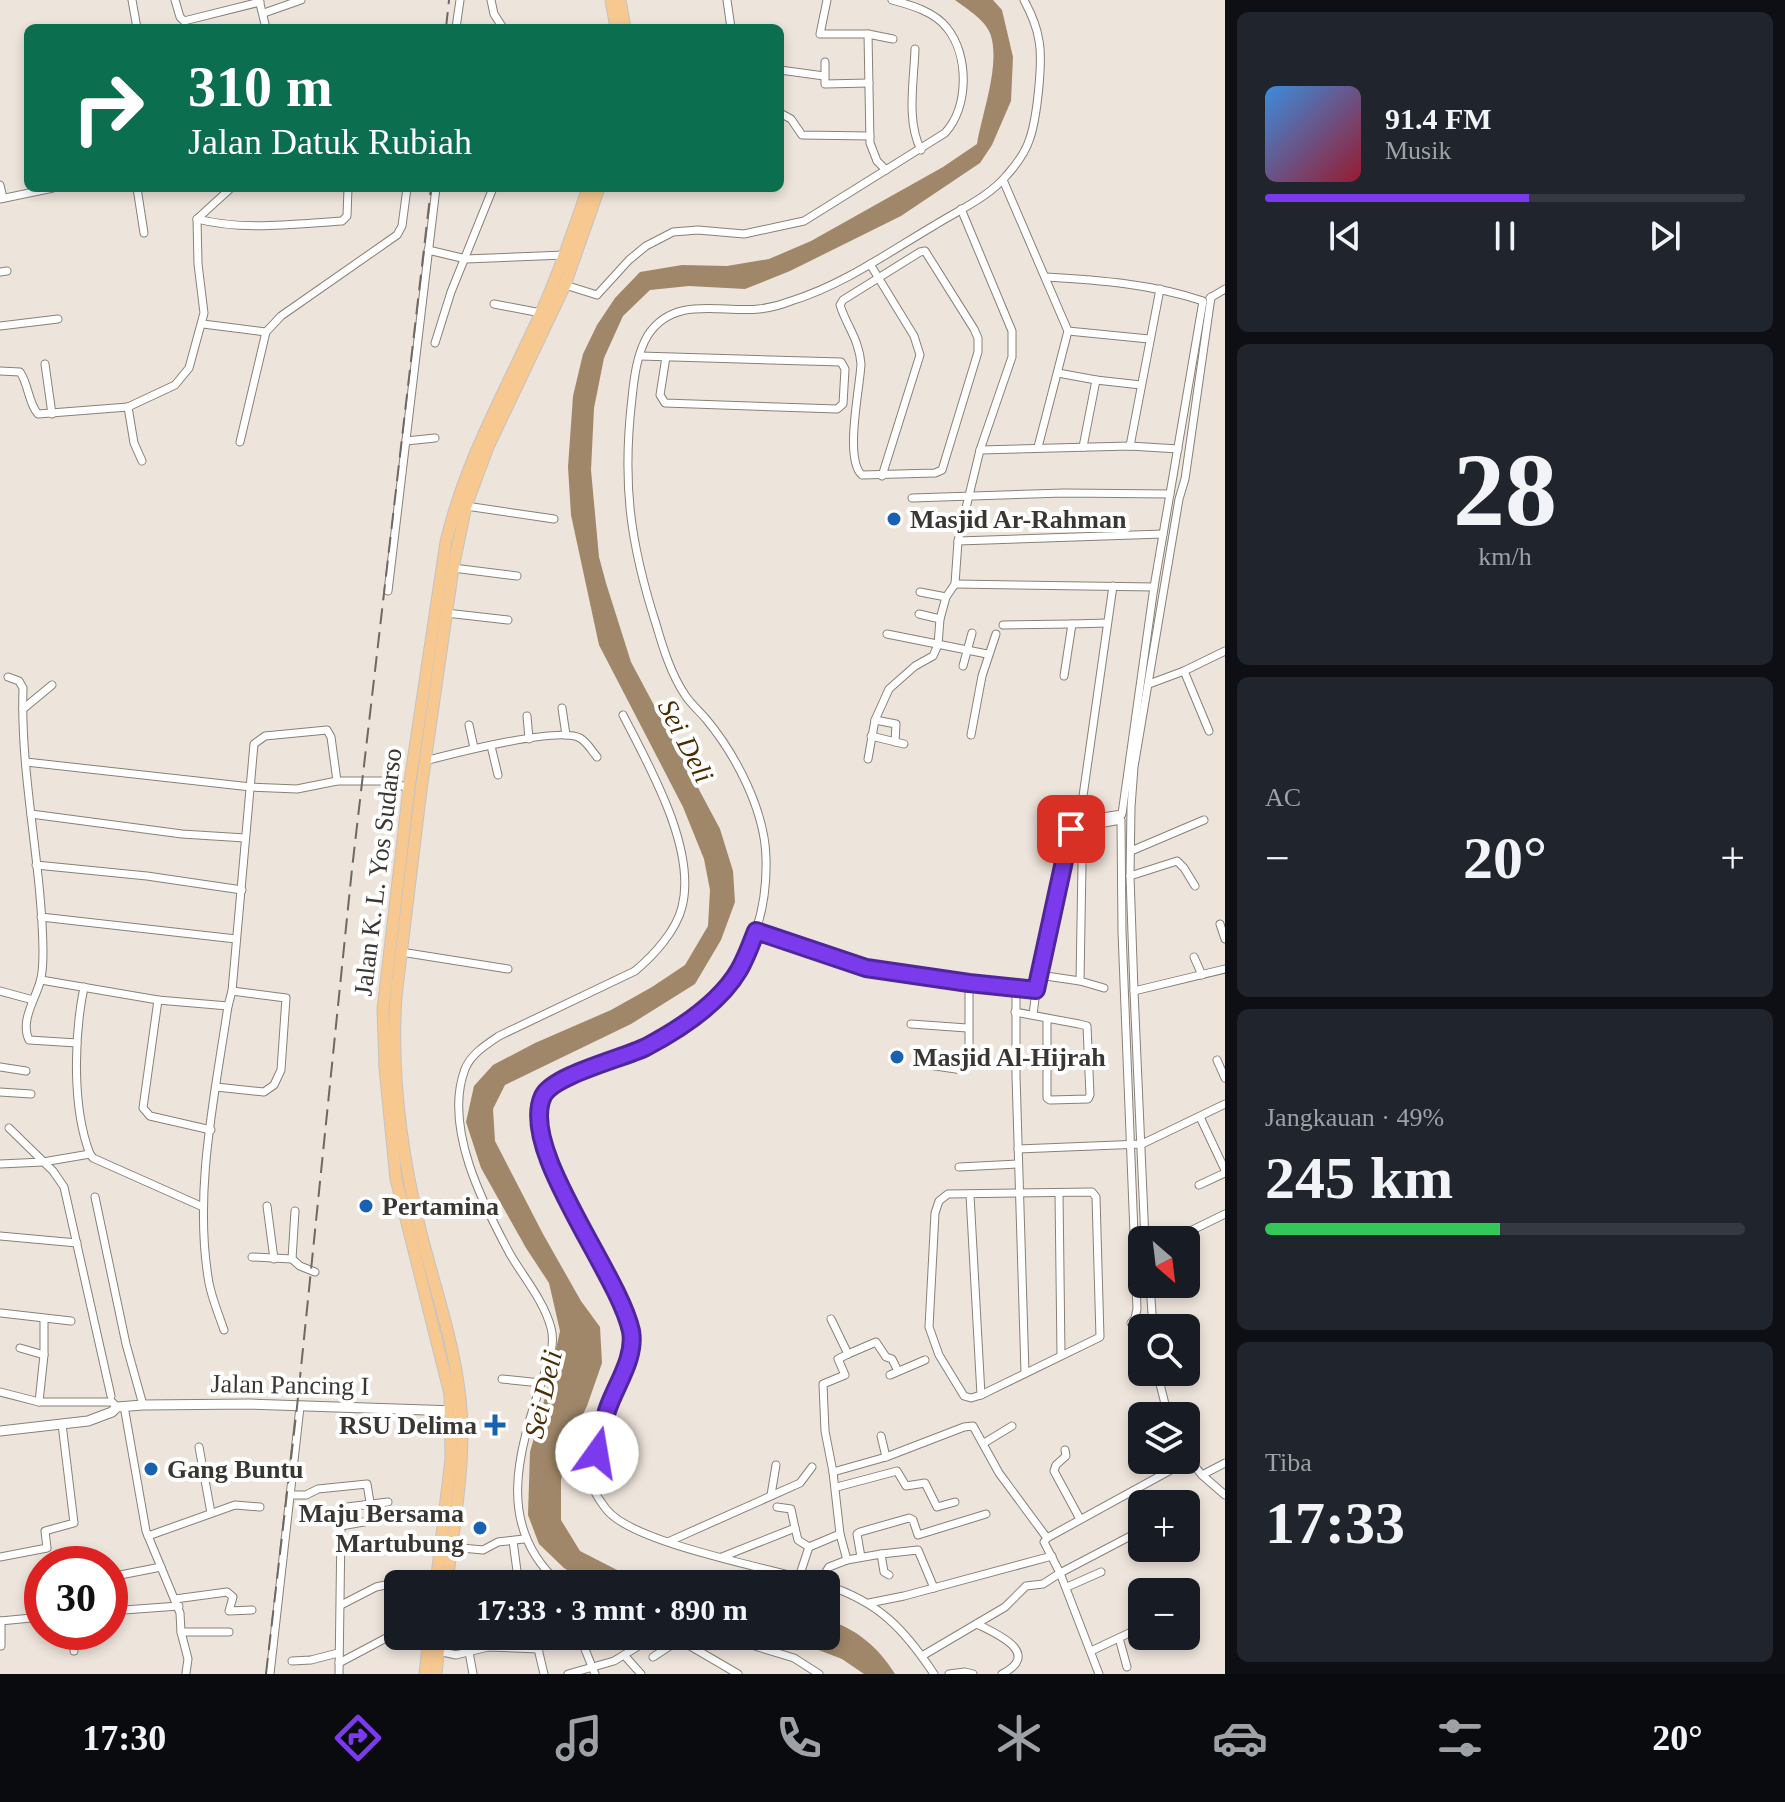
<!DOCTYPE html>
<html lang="id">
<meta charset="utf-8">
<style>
:root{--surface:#171b24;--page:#20242c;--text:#f1f3f6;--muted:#9ea1a6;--line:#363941;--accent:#7c3aed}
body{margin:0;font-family:Georgia,serif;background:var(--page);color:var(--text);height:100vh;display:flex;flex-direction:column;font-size:30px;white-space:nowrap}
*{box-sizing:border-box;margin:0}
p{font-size:26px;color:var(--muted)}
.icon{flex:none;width:44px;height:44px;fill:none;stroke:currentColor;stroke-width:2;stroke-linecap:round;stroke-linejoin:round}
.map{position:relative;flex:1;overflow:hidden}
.panel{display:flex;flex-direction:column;gap:12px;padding:12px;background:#0d0f14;width:560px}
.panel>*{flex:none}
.banner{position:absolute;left:24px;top:24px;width:760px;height:168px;border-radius:12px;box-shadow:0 4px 12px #0003;background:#0b6e4f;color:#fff;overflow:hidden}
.needle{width:52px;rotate:152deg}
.controls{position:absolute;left:1128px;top:1226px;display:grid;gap:16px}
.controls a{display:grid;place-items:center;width:72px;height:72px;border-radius:12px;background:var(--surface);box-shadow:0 4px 12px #0003;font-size:40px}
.speed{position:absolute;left:24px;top:1546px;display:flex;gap:16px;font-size:40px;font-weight:700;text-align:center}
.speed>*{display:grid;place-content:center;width:104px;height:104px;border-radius:50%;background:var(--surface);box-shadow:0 4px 12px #0003;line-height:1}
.speed .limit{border:12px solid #d22;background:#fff;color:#111}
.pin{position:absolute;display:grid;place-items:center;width:68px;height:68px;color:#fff;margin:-34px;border-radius:16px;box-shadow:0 4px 12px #0006}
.me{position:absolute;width:88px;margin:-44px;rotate:13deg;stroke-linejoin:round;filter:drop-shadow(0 0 6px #0008)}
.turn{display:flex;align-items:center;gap:28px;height:168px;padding:0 32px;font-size:36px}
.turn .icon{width:104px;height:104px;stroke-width:2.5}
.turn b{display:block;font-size:56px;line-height:68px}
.big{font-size:60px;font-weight:700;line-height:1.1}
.panel .widget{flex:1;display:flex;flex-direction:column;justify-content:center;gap:12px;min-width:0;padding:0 28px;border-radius:12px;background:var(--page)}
.panel .dial{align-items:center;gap:0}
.dial b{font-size:104px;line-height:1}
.song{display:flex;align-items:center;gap:24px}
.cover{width:96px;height:96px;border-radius:12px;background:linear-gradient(135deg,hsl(210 70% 55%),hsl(350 70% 35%))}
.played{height:8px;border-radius:4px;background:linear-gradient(90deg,var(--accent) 55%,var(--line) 55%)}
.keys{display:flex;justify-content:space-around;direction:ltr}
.heat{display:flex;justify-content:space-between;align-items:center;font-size:44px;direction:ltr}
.charge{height:12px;border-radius:6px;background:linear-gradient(90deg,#34c759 49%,var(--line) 0)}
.trip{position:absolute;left:384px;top:1570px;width:456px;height:80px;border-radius:12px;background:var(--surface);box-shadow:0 4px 12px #0003;font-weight:700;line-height:80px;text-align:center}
.dock{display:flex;height:128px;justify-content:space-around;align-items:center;background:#090b0e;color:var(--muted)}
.dock .icon{width:56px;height:56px}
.dock .on{color:var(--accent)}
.dock b{font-size:36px;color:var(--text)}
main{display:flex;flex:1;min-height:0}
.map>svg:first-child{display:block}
.water{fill:#a08769}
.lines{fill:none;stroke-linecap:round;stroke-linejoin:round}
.minor-casing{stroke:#898178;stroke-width:9}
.secondary-casing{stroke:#898178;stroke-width:11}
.trunk-casing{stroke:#c4c3c2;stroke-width:13}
.minor{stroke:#fff;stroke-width:7}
.secondary{stroke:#fff;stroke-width:9}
.trunk{stroke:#f7c890;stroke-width:11}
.rail{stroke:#6e6964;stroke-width:2;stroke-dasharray:16 8;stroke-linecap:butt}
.route-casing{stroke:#51269a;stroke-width:20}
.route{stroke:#7c3aed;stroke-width:14}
.poi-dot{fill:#1961b1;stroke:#fff;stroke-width:3}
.labels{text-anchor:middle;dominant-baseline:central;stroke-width:8;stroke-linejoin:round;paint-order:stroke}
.poi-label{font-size:26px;font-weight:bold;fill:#3a3733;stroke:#fff;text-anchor:start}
.street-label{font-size:26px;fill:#3a3733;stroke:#fff}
.water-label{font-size:28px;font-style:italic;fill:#4a2e05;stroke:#fff}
</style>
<main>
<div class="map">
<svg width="1225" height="1674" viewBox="0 0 1225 1674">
<rect width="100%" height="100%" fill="#ede4db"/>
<!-- water -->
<g class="water">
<path d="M955,0H993L1002,10L1013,57L1011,101L992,145L980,163L901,216L790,271L745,289L689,286L650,290L623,316L604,358L594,408L591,470L599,557L606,583L631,662L720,829L733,871L735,902L721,940L695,984L631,1024L505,1085L493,1109L495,1141L543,1234L581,1301L600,1327L602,1363L587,1406L568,1445L561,1480V1520L580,1551L621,1572L674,1577L703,1584H589L564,1568L539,1544L528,1515L530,1452L547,1390L560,1331L549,1283L526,1248L481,1168L466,1122L474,1086L493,1065L535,1043L611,1010L652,987L685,965L708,926L710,890L704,859L683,807L599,645L571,515L568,467L573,396L583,354L597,325L615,298L640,272L682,265L727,266L769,259L811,241L943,167L977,144C982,114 1000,66 991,36C987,21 967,9 955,0Z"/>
<path d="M826,1620C855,1627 879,1648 895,1674H864L842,1659L782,1636H826Z"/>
</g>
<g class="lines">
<defs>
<g id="minor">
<polyline points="132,0 137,28"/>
<polyline points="175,0 180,17 184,21 260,2"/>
<polyline points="259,0 266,28"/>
<polyline points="491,0 494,14 503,28"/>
<polyline points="727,0 731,28"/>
<polyline points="827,0 820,34 868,34"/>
<polyline points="264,13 301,0"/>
<polyline points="456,28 460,0"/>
<path d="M915,49C914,81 906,121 921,150"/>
<polyline points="825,62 825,84 869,83"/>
<polyline points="780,70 824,76"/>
<polyline points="780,113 791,119 802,135 870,136"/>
<polyline points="886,170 877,161 870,143 868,34 893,39"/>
<polyline points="1003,180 1068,331 1038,447"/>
<polyline points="0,185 3,198"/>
<polyline points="137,188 144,233"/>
<path d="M231,188L197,219C244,231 294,224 342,221L347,216L348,188"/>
<polyline points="0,199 53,188"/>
<polyline points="428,250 466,259 565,255"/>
<path d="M925,251L974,329L978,338V352L942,470L935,473L862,475C844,459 860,388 861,364C859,339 847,327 840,305L843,300L920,252Z"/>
<polyline points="870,264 914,336 920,355 882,476"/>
<polyline points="0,272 7,271"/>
<path d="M1046,277C1099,280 1152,284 1203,301L1154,587L1122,814L1089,819L1081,810L1113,586"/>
<path d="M565,285L597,295L629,260L646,246L673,232L698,230L744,234L804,221L945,133C969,107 969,55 947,28C935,12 911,5 892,0"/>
<polyline points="1210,298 1225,289"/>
<polyline points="494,304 541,313"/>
<polyline points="203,324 266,332"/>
<polyline points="0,326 58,319"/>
<polyline points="1068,331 1149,339"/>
<polyline points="435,343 451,292 493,188"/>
<polyline points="640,356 841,362 845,369 843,404 837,409 665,403 660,395 666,357"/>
<polyline points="45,364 52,414"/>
<path d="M0,371L20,372C29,385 28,403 38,414L128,407"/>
<polyline points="1058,373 1096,380 1083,447"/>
<polyline points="1096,380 1141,385"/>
<polyline points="406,441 435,438"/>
<polyline points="240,442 266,332 281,316 397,235 402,226 407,188"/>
<polyline points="1130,446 1160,289"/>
<polyline points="980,450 1130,446 1178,449"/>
<polyline points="142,461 134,443 128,407 175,385 189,368 204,313 198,264 197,219"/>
<polyline points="912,498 1064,493 1170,494"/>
<polyline points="466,506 554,519"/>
<polyline points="958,541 1163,534"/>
<polyline points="453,568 517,576"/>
<polyline points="955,584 1154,587"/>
<polyline points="388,591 436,188"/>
<polyline points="920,592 946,597"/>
<polyline points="446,613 508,620"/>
<polyline points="919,614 940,619"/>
<polyline points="1003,625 1072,624"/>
<polyline points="887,634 987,654"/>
<polyline points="963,666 972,633"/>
<polyline points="1184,671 1209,731"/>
<polyline points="1064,676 1072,624 1107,623"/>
<path d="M8,677L19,681L23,688C20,776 42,864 43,951C43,961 43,973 40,982C35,1000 20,1021 29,1040L77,1043"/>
<polyline points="1149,684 1184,671 1225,651"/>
<polyline points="562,708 566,735"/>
<polyline points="23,709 52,685"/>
<polyline points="527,716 529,739"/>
<polyline points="875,720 896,724 895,742"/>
<polyline points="469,725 474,748"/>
<polyline points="971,735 982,676 996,634"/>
<polyline points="871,736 904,744"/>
<polyline points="491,746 498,775"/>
<polyline points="868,759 875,720 889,689 915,666 933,656 938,645 940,619 946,597 955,584 958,541 980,450 1012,357 1012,331 961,209"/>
<path d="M425,761C452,754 558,726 580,738C587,742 592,751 597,757"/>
<polyline points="26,762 251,787 297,789 337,781 390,781 410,789"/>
<polyline points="31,814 182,834 245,838"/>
<polyline points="1131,851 1204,820"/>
<polyline points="36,865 147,876 242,890"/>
<polyline points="1130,876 1177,861 1184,868 1195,886"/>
<polyline points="41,917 236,939"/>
<polyline points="1220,924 1225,939"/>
<polyline points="756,931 866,968 969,983 1036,990 1071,829 1121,820 1122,932 1137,1309 1135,1318 1131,1323"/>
<polyline points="401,952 508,969"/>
<polyline points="1194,957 1202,975"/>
<polyline points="1039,975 1080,981 1082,864"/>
<polyline points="41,980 158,1000 228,1006"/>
<polyline points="1080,981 1104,988"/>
<path d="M84,987C74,1036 72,1108 90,1154L93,1158L203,1207"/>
<polyline points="1016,987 1016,1076 1025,1373"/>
<polyline points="0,991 33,1000"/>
<polyline points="1134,991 1225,969"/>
<polyline points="158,1000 143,1108 150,1116 211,1130"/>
<polyline points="1015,1012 1079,1024 1087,1026 1090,1095 1088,1099 1050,1100 1047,1098 1047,1018"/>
<polyline points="1033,1015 1036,990"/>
<polyline points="911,1024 967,1028"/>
<polyline points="1217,1060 1225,1078"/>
<polyline points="921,1064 963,1070 969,1065 969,983"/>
<polyline points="0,1067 26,1071"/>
<polyline points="216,1087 264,1092 274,1085 281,1070 286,998 232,991"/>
<polyline points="0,1092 31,1094"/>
<polyline points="1200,1117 1225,1170"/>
<polyline points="9,1128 53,1171 64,1187 111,1396"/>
<polyline points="1018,1149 1142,1144 1225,1104"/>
<polyline points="0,1164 43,1162 90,1154"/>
<polyline points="959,1167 1018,1164"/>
<polyline points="1199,1185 1225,1173"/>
<polygon points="1092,1192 1096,1197 1100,1337 981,1395 971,1398 964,1396 939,1355 929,1327 935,1213 939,1201 948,1194"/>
<polyline points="1059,1193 1061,1354"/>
<polyline points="970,1195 981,1395"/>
<polyline points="95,1197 126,1344 143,1405"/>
<polyline points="267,1206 274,1259"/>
<polyline points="0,1236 77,1243"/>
<polyline points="1145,1240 1134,991 1130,876 1131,807 1134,767 1179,499 1185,479 1211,297"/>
<polyline points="1172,1240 1225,1214"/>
<polyline points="252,1257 292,1259 295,1211"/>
<polyline points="292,1259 300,1266 315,1272"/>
<polyline points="1150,1284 1153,1328"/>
<polyline points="1,1313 71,1321"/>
<polyline points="831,1319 848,1354 876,1342 886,1357 892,1359 898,1371"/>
<path d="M224,1330C219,1315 212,1299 209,1283C193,1193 215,1095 228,1006L232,991L254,744L265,736L327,730L331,737L337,781"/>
<polyline points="20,1348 44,1355"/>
<polyline points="848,1354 838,1359 845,1375 823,1384 825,1431 833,1472 886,1457 964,1427 973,1426 999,1473 1047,1538"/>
<polyline points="1157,1372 1168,1416"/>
<polyline points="890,1375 925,1360"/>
<polyline points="502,1379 541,1383"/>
<polyline points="0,1392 39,1402 112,1402 117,1407"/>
<polyline points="39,1402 44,1355 44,1319"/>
<polyline points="124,1406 146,1531 180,1613 181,1632 188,1659 186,1673"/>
<polyline points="881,1436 886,1457"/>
<polyline points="984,1443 1012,1426"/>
<polyline points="199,1447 211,1513"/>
<polyline points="1065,1450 1066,1456 1056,1465 1054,1471 1080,1519"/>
<polyline points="1187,1457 1202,1475 1225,1495"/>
<polyline points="1202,1475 1225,1463"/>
<polyline points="837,1487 897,1471 906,1486 925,1483 937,1507 955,1502"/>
<polyline points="290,1495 306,1495 318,1489 367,1484 370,1502"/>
<polyline points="771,1495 776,1465"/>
<polyline points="347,1507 388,1502"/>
<polyline points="795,1528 798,1540 809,1547"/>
<polyline points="148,1536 235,1505 260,1507"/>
<polyline points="513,1541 517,1571"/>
<polyline points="670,1541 800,1483 812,1467"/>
<polyline points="451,1547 483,1550 498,1542 524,1539"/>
<polyline points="881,1554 918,1550 934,1588"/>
<polyline points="0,1557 47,1548 45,1531 74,1523 62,1424"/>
<polyline points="722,1557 795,1528 791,1509 777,1507"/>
<polyline points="861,1557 857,1534 860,1532 909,1518 913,1520 918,1535 986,1514"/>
<polyline points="847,1560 881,1554 884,1572 889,1575"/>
<polyline points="110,1577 161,1567"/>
<polyline points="799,1577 809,1547 840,1534"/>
<polyline points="819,1583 829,1567 847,1560 840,1534 833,1472"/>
<path d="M560,1584C495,1527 518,1453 542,1381C547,1364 556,1346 551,1328C544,1301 524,1278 510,1254C483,1204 443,1127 465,1069C471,1054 487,1044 499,1036L635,971C654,955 676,931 682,907C697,849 649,766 623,715"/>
<path d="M822,1584C775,1569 634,1544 607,1510C606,1509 595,1494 595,1492C588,1470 607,1407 616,1386C625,1364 636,1347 628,1324C617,1293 602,1263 587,1234C571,1204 521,1126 545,1092C556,1077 605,1062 624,1055C712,1023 769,955 766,858C765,811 736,755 706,719C699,711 691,704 685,695C671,674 663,648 656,624C630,543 622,483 632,398C634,378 637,353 648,335C674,295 721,313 759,309C769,308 781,305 791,301C843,285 889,252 935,225C959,210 989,197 1007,175C1016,165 1026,151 1030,138C1037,117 1043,62 1039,41C1037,26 1031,13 1024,0"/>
<path d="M826,1585C879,1602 904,1629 934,1674"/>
<polyline points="1067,1587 1101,1572"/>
<polyline points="175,1599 227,1592 233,1597 229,1611 252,1610"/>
<polyline points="869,1603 904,1596 1052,1556"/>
<polyline points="341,1605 376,1587 437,1574"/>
<polyline points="110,1611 179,1606"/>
<polyline points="0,1621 42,1617"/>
<path d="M977,1624C995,1633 1043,1653 1002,1674"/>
<polyline points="181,1632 229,1632"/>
<polyline points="535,1636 544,1674"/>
<polyline points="673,1636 738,1674"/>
<polyline points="722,1636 794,1658 819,1674"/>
<polyline points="580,1637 595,1674"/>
<polyline points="1119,1638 1127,1667"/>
<polyline points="1,1646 1,1621"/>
<polyline points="74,1651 74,1632"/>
<polyline points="438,1651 456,1655 488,1647 539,1649"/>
<polyline points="1091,1651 1142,1627"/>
<polyline points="469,1652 473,1674"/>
<polyline points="624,1655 641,1674"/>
<polyline points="922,1656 1005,1607 1026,1586 1043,1584 1060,1573 1044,1542 1047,1538 1189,1460"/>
<polyline points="653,1657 679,1640"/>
<polyline points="292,1661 311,1660 338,1653"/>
<polyline points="339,1663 388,1637 428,1642"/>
<polyline points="270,1674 300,1407"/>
<polyline points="339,1674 341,1526 398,1516"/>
<polyline points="568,1674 614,1661 655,1636"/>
<polyline points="949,1674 965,1672 973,1674"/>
<polyline points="1099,1674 1060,1573 1142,1530"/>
</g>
<polyline id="secondary" points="0,1431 88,1421 112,1412 117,1407 143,1405 250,1404 456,1411"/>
<g id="trunk">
<polyline points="611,0 616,28"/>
<polyline points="620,0 625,28"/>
<path d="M436,1584L451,1459L450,1394L396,1179L385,1068L383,1009L409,788L446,542C465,461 506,390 540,315C559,274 573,231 588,188"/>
<path d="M447,1584C454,1520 468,1455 459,1390C452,1335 432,1279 419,1225C401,1151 391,1072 396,996L421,790L453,568L466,506L488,447L565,285L599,188"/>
<polyline points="425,1674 429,1636"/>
<polyline points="436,1674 440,1636"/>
</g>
</defs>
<!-- minor casing -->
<use href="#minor" class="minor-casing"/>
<!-- secondary casing -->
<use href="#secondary" class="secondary-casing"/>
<!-- trunk casing -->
<use href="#trunk" class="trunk-casing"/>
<!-- minor -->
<use href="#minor" class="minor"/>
<!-- secondary -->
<use href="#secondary" class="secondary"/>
<!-- trunk -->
<use href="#trunk" class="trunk"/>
<!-- rail -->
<g class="rail">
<polyline points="446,28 449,0"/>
<polyline points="266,1674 297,1407 352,869 431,188"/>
</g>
</g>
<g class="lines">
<defs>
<path id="route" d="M597,1453C601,1439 603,1425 607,1411C615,1386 636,1358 631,1331C618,1272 518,1149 543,1096C553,1075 624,1058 646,1047C680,1029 719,1004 739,970C746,958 751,944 756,931L866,968L969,983L1036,990L1071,829"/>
</defs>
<!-- route casing -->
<use href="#route" class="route-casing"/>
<!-- route -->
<use href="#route" class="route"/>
</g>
<!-- markers -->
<g class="poi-dot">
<circle cx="894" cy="519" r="8"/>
<circle cx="897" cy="1057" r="8"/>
<circle cx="366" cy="1206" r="8"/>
<path d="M491 1413h8v8h8v8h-8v8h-8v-8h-8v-8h8z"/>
<circle cx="151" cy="1469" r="8"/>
<circle cx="480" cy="1528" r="8"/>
</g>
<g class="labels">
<!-- poi labels -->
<g class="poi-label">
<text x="910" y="519">Masjid Ar-Rahman</text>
<text x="913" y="1057">Masjid Al-Hijrah</text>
<text x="382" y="1206">Pertamina</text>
<text x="477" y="1425" text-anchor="end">RSU Delima</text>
<text x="167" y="1469">Gang Buntu</text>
<text x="464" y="1513" text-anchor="end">Maju Bersama<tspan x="464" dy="30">Martubung</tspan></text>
</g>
<!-- street labels -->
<g class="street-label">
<text transform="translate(378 872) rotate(-83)">Jalan K. L. Yos Sudarso</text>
<text transform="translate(290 1385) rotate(1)">Jalan Pancing I</text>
</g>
<!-- water labels -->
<g class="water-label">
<text transform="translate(686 741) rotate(63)">Sei Deli</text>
<text transform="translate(543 1394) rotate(-77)">Sei Deli</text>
</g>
</g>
</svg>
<div class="controls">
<a><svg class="needle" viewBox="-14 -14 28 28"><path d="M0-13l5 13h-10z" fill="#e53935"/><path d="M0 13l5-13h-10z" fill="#9ea1a6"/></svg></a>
<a><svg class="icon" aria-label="search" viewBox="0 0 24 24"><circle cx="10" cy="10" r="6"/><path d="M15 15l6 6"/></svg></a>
<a><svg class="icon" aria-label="layers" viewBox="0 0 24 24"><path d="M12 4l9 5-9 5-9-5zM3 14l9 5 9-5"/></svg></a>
<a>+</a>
<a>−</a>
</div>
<div class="speed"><div class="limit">30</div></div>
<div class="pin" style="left:1071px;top:829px;background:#d93025"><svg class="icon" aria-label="arrive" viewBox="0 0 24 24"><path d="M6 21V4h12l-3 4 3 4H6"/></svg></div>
<svg class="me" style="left:597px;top:1453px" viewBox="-20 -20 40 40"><circle r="19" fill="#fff"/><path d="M0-13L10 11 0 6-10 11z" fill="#7c3aed"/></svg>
<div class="trip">17:33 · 3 mnt · 890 m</div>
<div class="banner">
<div class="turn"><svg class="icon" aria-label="right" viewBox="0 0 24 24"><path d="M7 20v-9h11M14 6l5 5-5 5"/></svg><div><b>310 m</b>Jalan Datuk Rubiah</div></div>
</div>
</div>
<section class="panel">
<div class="widget">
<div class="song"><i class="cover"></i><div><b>91.4 FM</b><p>Musik</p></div></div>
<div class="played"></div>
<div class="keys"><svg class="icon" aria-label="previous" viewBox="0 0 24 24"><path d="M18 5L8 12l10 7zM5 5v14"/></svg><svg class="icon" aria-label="pause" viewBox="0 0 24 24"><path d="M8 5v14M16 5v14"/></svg><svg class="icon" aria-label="next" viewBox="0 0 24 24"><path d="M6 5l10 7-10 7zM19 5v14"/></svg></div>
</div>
<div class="widget dial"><b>28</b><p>km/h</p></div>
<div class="widget"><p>AC</p>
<div class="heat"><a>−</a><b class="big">20°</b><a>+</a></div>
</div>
<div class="widget"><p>Jangkauan · 49%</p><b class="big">245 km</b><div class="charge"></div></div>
<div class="widget"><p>Tiba</p><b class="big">17:33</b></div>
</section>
</main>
<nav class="dock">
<b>17:30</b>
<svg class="icon on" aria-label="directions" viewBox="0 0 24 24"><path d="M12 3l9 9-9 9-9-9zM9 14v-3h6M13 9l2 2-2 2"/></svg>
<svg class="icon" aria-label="music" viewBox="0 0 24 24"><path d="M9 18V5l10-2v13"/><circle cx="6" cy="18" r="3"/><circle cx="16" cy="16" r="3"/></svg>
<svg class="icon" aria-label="phone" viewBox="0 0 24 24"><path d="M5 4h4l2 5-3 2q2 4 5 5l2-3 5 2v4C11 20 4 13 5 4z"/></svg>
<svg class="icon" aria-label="climate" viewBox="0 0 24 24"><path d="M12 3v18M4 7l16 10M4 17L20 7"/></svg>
<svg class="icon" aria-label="car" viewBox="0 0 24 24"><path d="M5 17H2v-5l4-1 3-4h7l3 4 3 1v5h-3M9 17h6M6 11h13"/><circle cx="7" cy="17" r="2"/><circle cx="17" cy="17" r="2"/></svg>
<svg class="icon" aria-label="filters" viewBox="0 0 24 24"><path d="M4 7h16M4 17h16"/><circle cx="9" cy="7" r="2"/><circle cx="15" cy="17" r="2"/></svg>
<b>20°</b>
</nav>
